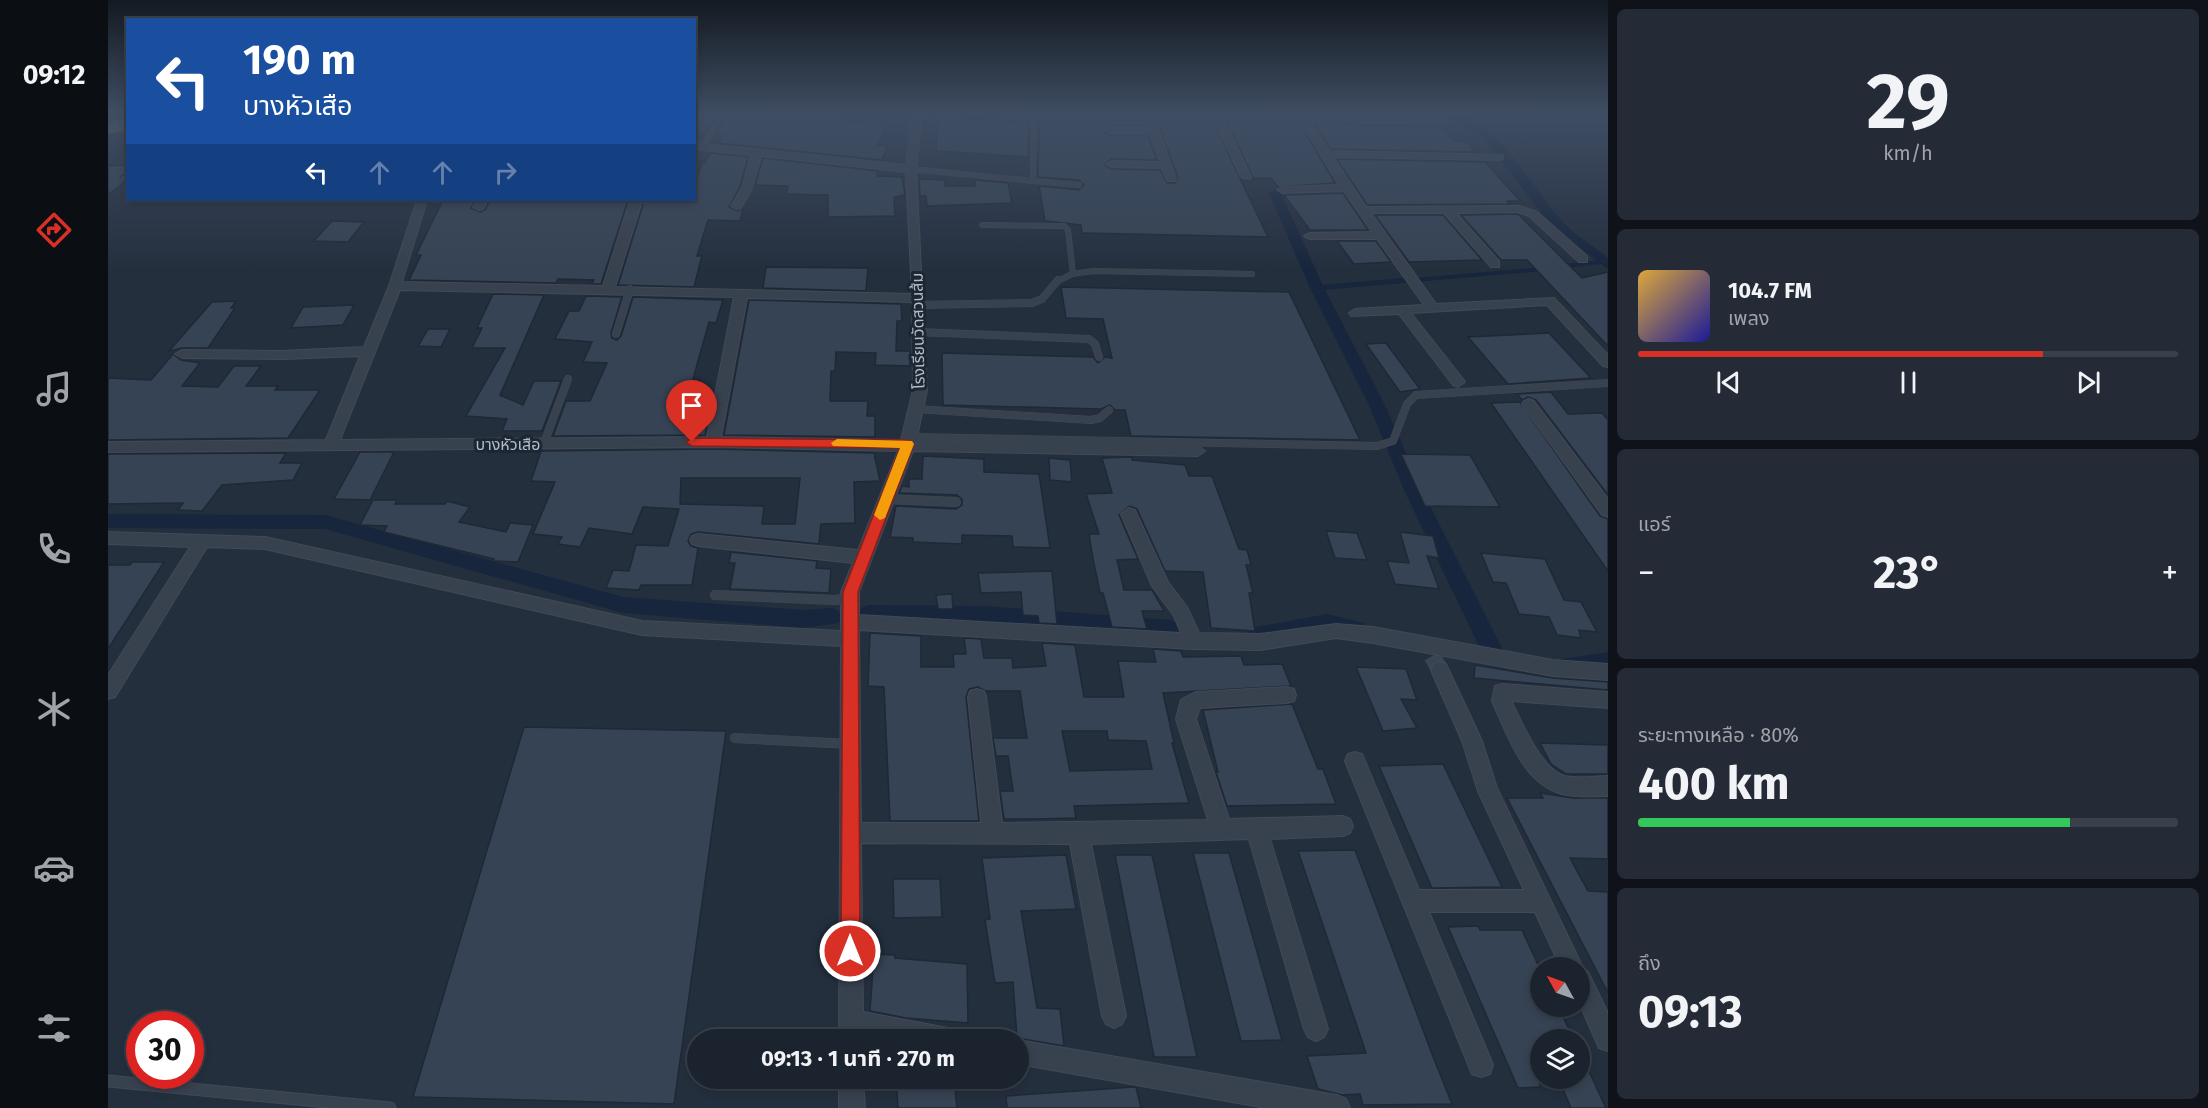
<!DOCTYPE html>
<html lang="th">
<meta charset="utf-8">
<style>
:root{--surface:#1b232e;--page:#242b36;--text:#f1f3f6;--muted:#a0a4aa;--line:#39404a;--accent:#d93025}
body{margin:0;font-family:"Fira Sans","Noto Sans Thai",sans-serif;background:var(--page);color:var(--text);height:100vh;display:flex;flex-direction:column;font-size:22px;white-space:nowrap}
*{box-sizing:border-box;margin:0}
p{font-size:20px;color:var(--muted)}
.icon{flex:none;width:33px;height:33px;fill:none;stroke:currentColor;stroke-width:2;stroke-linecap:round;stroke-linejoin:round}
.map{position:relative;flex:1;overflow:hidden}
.drawer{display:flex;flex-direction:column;gap:9px;padding:9px;background:#0f1319;width:600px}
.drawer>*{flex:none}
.top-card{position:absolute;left:18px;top:18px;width:570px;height:183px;border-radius:0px;box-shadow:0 3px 9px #0003,0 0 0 2px var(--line);background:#1a4fa0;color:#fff;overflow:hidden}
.needle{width:39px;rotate:310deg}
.fabs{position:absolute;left:1422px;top:957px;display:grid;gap:12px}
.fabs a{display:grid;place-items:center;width:60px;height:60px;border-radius:50%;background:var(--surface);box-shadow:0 3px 9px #0003,0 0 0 2px var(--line);font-size:30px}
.speed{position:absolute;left:18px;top:1011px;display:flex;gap:12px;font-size:30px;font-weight:700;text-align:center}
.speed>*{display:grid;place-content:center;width:78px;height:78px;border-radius:50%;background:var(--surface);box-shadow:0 3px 9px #0003,0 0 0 2px var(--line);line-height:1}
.speed .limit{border:9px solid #d22;background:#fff;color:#111}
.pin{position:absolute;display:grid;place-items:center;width:51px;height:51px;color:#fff;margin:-62px -26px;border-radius:50% 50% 50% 0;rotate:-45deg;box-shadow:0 0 6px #0007}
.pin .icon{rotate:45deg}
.me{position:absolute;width:66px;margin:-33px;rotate:0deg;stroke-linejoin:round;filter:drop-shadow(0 0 4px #0008)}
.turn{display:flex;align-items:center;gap:21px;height:126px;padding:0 18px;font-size:27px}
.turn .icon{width:78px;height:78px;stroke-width:2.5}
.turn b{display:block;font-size:42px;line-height:51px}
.lanes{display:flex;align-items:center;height:57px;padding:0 18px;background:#0003;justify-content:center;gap:30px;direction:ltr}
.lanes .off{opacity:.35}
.big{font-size:45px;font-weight:700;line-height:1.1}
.drawer .tile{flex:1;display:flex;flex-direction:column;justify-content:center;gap:9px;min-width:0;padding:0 21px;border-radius:9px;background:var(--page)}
.drawer .dial{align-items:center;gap:0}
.dial b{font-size:78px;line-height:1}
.song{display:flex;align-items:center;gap:18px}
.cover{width:72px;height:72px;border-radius:9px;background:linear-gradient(135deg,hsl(40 70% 55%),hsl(240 70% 35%))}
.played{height:6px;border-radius:3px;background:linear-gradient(90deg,var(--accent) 75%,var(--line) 75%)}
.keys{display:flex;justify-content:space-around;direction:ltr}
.heat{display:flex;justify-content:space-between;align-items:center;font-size:33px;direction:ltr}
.charge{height:9px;border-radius:4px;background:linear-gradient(90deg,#34c759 80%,var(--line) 0)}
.trip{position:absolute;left:579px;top:1029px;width:342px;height:60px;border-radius:30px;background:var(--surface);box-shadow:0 3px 9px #0003,0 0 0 2px var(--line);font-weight:700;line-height:60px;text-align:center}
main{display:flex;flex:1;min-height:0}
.tabs{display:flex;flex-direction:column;width:108px;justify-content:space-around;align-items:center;background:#0b0e12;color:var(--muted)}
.tabs .icon{width:42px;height:42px}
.tabs .on{color:var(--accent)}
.tabs b{font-size:27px;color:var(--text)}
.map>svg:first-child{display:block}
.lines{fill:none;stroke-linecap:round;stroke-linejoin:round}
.stream-far1{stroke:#17263c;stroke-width:4}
.stream{stroke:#17263c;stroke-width:5}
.canal{fill:#17263c;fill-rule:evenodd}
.building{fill:#364354;stroke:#1f2835;stroke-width:1.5;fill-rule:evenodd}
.minor-tunnel{stroke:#3a4453;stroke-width:17;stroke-dasharray:17 9;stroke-linecap:butt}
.service-far3-casing{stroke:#414a57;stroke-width:6}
.service-far2-casing{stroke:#414a57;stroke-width:8}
.service-far1-casing{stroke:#414a57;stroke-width:10}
.service-casing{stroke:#414a57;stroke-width:13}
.minor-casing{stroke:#414a57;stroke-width:2}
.motorway-casing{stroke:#434c59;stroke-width:1}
.service-far3{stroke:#38414e;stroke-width:5}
.service-far2{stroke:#38414e;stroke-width:7}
.service-far1{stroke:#38414e;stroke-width:9}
.service{stroke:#38414e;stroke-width:11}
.minor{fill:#38414e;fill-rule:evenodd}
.motorway{fill:#746855;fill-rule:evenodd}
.route{fill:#d93025;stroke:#8d1f18;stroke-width:1.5}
.slow{fill:#f59e0b}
.labels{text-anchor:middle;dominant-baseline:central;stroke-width:6;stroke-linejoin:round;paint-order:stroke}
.street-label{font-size:16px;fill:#b4bcc9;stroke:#1d2633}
</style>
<main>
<nav class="tabs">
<b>09:12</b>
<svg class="icon on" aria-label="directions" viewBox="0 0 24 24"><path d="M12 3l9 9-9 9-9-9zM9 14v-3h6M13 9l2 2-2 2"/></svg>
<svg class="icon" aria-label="music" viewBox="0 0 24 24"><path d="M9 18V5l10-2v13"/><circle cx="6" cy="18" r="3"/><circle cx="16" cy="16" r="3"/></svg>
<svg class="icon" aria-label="phone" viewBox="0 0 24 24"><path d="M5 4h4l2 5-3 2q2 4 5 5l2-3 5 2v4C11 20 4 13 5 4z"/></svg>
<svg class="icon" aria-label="climate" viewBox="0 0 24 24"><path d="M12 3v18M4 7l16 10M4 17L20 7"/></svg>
<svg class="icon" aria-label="car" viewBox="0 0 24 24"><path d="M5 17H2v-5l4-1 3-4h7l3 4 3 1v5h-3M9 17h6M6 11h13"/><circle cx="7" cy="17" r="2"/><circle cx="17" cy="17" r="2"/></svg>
<svg class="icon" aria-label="filters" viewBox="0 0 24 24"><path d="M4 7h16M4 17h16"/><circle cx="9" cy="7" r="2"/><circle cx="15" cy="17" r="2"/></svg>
</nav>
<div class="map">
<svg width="1500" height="1108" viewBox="0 0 1500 1108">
<rect width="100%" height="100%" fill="#242f3e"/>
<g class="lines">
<!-- stream-far1 -->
<g class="stream-far1">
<polyline points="1455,266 1493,262"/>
<polyline points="1284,282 1436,269"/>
</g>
<!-- stream -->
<polyline class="stream" points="1209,288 1301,280"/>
<!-- canal -->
<g class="canal">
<path d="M1333,114C1388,114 1421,184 1453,220C1466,235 1485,246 1500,258V269L1445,228L1374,136Z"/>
<polygon points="1167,189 1173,193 1216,288 1276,403 1315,492 1398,656 1395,663 1387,665 1379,663 1297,492 1260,403 1202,288 1161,193"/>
<polygon points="0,514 217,515 515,597 696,610 724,608 731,611 734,617 731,623 696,628 515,613 217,529 0,528"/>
<polygon points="760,605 877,606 1063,620 1070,623 1073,629 1070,635 1063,638 877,624 760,623 753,620 750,614 753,608"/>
<polygon points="1219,614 1256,623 1259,629 1256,635 1249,638 1219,632 1148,645 1141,642 1137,636 1141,630 1148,627"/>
<polygon points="1500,652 1500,670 1461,675 1453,673 1450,666 1453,659"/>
</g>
</g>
<!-- building -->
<g class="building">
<polygon points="586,114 609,114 596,134 586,133"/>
<polygon points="620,114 735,114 732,121 778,125 770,145 779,146 774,160 610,143 614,135 607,135"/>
<polygon points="932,114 1033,114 1037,126 1001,125 994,131 1001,135 1040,136 1049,160 1003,159 996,165 1003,169 1052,170 1059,183 1067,183 1070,178 1047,114 1101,114 1160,237 974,233 973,225 937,221 931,186 971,190 976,185 971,180 930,177"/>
<polygon points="1116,114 1186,114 1227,183 1170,187 1163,178 1145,178"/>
<polygon points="831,116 921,124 920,157 828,151"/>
<polygon points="1207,124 1333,127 1346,141 1358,141 1368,152 1222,149"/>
<polygon points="603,153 640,157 632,187 621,207 630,211 635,208 632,221 600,220 589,256 594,256 586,287 510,285 535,205 529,200 586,200 586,186 594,163 597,163"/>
<polygon points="655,158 770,171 769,176 794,177 797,195 786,197 787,216 720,217 720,195 678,194 680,186 647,185"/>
<polygon points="1229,159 1377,162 1412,201 1399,201 1402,204 1259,205"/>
<polygon points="20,165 20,172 12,177 16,182 0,195 0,166"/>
<polygon points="811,179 837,180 837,186 867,186 867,180 900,183 904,203 819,206 818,196 812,196"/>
<polygon points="1235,193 1260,230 1202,230 1176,195"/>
<polygon points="335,200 368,200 363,208 372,212 377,210 382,200 525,200 519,203 493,284 484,284 486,280 450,279 448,283 301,280 313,255 308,255"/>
<polygon points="1410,214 1474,278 1500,272 1500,346 1419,260 1393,260 1353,215"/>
<polygon points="1267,215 1335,215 1374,260 1301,262"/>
<polygon points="224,221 256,222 240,242 206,241"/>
<polygon points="1229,241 1268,241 1283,262 1246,264"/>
<polygon points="658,267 760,268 758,291 655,288"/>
<polygon points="953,287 1181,292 1252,440 1023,436 1017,410 1007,410 1002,405 993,409 835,405 834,353 985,357 990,363 997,357 1004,358 995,319 958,318"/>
<polygon points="385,294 436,295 392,395 415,405 426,381 453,381 434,431 394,431 399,419 358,416 397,348 364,348 374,328 369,328"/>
<polygon points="478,296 514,297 503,333 504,338 509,340 513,336 525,297 615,300 608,323 601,322 585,379 591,379 586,397 604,398 597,435 445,436 458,401 482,401 499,363 475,362 484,342 447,339 461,311 471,311"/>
<polygon points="641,300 793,304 794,321 789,321 788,351 802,351 802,366 767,365 768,353 728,352 727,371 723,371 722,401 760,401 759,416 767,416 767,437 616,435"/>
<polygon points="128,301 123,308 127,308 100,348 74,348 61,351 104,302"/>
<polygon points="246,305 235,325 183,328 195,307"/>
<polygon points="320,329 342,329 333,347 310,346"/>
<polygon points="1441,333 1483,378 1400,384 1360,337"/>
<polygon points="1278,343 1312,389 1292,392 1258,344"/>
<polygon points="65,354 73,360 92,363 74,386 110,387 126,366 153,366 138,386 170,386 167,390 212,390 180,438 0,440 0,378 43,380"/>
<polygon points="1443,392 1460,414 1494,413 1500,420 1500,495 1428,400 1420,397 1414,400 1409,394"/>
<polygon points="1412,402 1492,516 1500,519 1500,571 1383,403"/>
<path d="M605,449L766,453L772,481L746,482L747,523L713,524L711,544L590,532L583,534L580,541L583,546L590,548L584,585H533L531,590L498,588L505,570L521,571L528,545L560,546L571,509L535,507L524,534L481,528L472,547L450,544L454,537L425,534L447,482L423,481L433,451ZM573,478H692L687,524H654L656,506L572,504Z"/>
<polygon points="252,452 286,452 262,500 226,499"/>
<polygon points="178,453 172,463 194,463 185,480 114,485 94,511 70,510 75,503 0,504 0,454"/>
<polygon points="1293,454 1362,455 1392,507 1317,506"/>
<polygon points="815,456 876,459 876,472 931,474 942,548 905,547 904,536 854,535 854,544 805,542 805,538 782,537 788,506 848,509 854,505 854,499 849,495 791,493 794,486 801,487 801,479 814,479"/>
<polygon points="1024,457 1024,460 1077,465 1081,476 1104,476 1131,549 1139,550 1143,565 1138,565 1145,593 1141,593 1147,631 1103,628 1095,572 1057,571 1029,509 1022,506 1011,515 1030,559 1009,560 1016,590 1044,590 1056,611 1034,611 1039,629 1004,627 995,593 992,593 985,559 981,534 991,534 978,494 1004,493 994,458"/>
<polygon points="941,458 962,460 964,482 942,480"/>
<polygon points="265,500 289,500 287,504 337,504 339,501 362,507 351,522 398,532 402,523 425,525 410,562 385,561 386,559 276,532 279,526 252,525"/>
<polygon points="1218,531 1249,533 1259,560 1227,558"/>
<polygon points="1292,532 1325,536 1331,558 1319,556 1331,589 1287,584 1279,561 1301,563"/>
<polygon points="623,552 709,561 708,568 723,569 721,593 622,589 627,563 621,563"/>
<polygon points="1373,553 1437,559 1456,600 1473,602 1489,632 1471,630 1473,638 1449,635 1441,617 1411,614 1398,583 1385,582"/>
<polygon points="24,562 56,562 0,649 0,565 22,565"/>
<polygon points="944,571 949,624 931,623 930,616 915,615 913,592 873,593 870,573"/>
<polygon points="844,594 845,609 830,609 828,595"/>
<path d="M762,633L813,636V667H846L845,654H858L856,638L873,639L876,658H904L905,668L938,666L934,643L967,645L976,697H1016L1010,661L1048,662L1045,649L1073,651L1075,657L1133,656L1136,665L1174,664L1183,686L1055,693L1066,743H1064L1081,803L966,806L968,818L928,819H896L892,791H905L900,756H888L885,738H919L912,691H878L870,687L861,689L858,697L871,821H782L776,687L760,686ZM954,731H999L1000,740L1038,741L1044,769L962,771Z"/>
<polygon points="1367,665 1445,678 1500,682 1500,690 1366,678"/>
<polygon points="1248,667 1298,669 1309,700 1293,699 1309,728 1275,731"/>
<polygon points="1184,704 1210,769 1215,769 1228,804 1119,806 1108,772 1110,772 1095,710"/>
<polygon points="416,727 618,731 566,1104 305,1097"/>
<polygon points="1432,743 1500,745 1500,774 1458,774 1443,764"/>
<polygon points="1335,764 1394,887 1324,888 1271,766"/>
<polygon points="1432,793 1465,798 1500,798 1500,859 1462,858 1480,891 1500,892 1500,993 1399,798 1435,798"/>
<polygon points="1247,850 1326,1059 1344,1104 1255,1105 1252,1094 1234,1095 1210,1089 1199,1056 1258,1053 1190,851"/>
<polygon points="1085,853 1121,853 1174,1040 1133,1041"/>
<polygon points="958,855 968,909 913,911 929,1008 952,1009 956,1046 909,1038 905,982 887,983 877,920 882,919 874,858"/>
<polygon points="1007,855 1044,855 1089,1057 1046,1057"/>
<polygon points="785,879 832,879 834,917 786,918"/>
<polygon points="1370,926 1372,930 1414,930 1432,969 1432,1006 1450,1006 1466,1040 1432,1040 1432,1087 1410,1088 1340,927"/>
<polygon points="766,954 787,955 787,958 859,964 860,1023 798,1018 762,1011"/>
<polygon points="1472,1052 1498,1108 1463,1108 1450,1078 1472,1078"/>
<polygon points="788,1078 846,1078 849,1108 790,1108"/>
<polygon points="1025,1087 1028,1087 1033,1108 899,1108 898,1096"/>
</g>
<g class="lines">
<!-- minor-tunnel -->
<polyline class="minor-tunnel" points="1324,656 1332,670"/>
<defs>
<g id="service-far3">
<polyline points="890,114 925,116"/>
<polyline points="594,147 615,114"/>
<polyline points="803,169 925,181 926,114"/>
<polyline points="925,181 971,185"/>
<polyline points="874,225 956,226 960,230 965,274"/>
<polyline points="948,282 964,274 985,271 1144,274"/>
</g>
<g id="service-far2">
<polyline points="809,305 924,303 934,299 950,280"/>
<polyline points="809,332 981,339 987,344 991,357"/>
<polyline points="508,334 522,289"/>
<polyline points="808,409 983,420 992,418 1001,410"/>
<polyline points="802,437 1269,446 1285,441 1299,404 1308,395 1500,383"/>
<polyline points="436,443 460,379"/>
</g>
<g id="service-far1">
<polyline points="779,499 848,502"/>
<polyline points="607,595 727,600 741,598"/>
<polyline points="627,738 742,744"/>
</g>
<polyline id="service" points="0,1081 282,1108"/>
<g id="minor">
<path d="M804,114H814L808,169L819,390L808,441L1090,446L1097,451L1090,456L805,451L751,592V615L1073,633L1066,616L1044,586L1013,514L1021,508L1027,510L1060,582L1079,607L1091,633L1152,634L1228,624L1265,627L1445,660L1500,664V680L1445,676L1265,643L1228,638L1152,650L1085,649L751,630L753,823H873L860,697L862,691L869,689L876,691L878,697L894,823L1100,820L1068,719L1073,700L1088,692L1179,687L1186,689L1188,695L1186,701L1179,703L1092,708L1088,719L1121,819L1235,816L1242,819L1245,826L1242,833L1235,836L1162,839L1220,1029L1216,1037L1208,1041L1200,1037L1196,1029L1141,839L983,844L1018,1016L1014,1024L1006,1028L998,1024L994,1016L962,844L753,843L755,1012L840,1028L849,1031L852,1040H773L755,1036V1040H731L733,646L534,635L157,549L99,547L7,697L0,699V675L82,547L0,544V532L157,537L534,621L733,631V592L745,563L590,546L584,544L582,540L584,536L590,534L750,550L790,451L605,447L0,452V442L218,440L252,356L175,359L74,358L67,354L74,350L175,351L256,347L281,286L309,200H319L294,282L495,286L521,204L527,201L533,204L507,287L804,294L798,172L653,156L644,188L633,208L629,209L623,206L634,188L643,155L586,149V143L798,165ZM292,290L626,297L599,437L232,440ZM639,298L804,302L805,390L793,440L613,437Z"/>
<polygon points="1035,114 1045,114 1068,179 1067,181 1059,181 1054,168 1003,167 998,164 1003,161 1052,162 1042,134 1001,133 996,130 1001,127 1040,128"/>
<polygon points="1103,114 1113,114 1143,177 1142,179 1133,177"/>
<polygon points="1188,114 1335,118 1340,121 1335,124 1203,122 1221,151 1395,155 1395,159 1391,160 1225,157 1258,207 1411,206 1429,212 1479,256 1479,262 1471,262 1421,216 1410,212 1348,213 1391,261 1391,267 1383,267 1336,213 1263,213 1328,304 1446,298 1500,355 1500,367 1495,366 1439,305 1303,313 1355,379 1357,382 1350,387 1345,385 1291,314 1243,316 1241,313 1247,309 1316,305 1269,239 1202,239 1196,236 1202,233 1264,232 1236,191 1174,193 1169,190 1174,187 1231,185"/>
<polygon points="20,174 20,181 15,180 14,178"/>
<polygon points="370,200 380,200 375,209 371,210 365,207"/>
<polygon points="1421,399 1426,401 1500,499 1500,517 1494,515 1416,407 1414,404 1416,401"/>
<polygon points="1332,662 1338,664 1374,741 1389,788 1476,970 1480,972 1500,1013 1500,1051 1491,1048 1472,1005 1472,968 1453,968 1427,912 1321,912 1385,1065 1382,1074 1373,1077 1364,1074 1237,761 1240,754 1247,752 1254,754 1311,890 1416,890 1370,791 1354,741 1323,670 1326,664"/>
<path d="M1394,684L1500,692V708L1403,701C1414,722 1433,770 1457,776C1471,779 1486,776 1500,776V796C1485,796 1469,798 1454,794C1415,784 1399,734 1384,701L1387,686Z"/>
<polygon points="910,1040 1229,1095 1238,1099 1242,1108 1158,1108 910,1064"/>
<polygon points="731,1078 755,1078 757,1108 731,1108"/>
</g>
<polygon id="motorway" points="20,119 20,130 0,134 0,122"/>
</defs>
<!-- service-far3 casing -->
<use href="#service-far3" class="service-far3-casing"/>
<!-- service-far2 casing -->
<use href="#service-far2" class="service-far2-casing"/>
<!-- service-far1 casing -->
<use href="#service-far1" class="service-far1-casing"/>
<!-- service casing -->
<use href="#service" class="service-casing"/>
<!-- minor casing -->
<use href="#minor" class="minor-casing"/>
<!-- motorway casing -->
<use href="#motorway" class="motorway-casing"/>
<!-- service-far3 -->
<use href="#service-far3" class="service-far3"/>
<!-- service-far2 -->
<use href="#service-far2" class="service-far2"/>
<!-- service-far1 -->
<use href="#service-far1" class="service-far1"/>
<!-- service -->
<use href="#service" class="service"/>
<!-- minor -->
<use href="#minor" class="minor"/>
<!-- motorway -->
<use href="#motorway" class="motorway"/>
</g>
<!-- sky -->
<linearGradient id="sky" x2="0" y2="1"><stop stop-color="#141a22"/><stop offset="0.42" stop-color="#3f4d63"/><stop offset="1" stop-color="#3f4d63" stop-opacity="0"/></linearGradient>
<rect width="1500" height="269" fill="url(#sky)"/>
<!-- route -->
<polygon class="route" points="584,438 800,440 806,444 750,592 752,951 749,957 742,960 736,957 733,951 735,592 792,448 584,446 578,442"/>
<!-- slow -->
<polygon class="slow" points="729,439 804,441 806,444 777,518 772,520 766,515 792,448 725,446 723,443"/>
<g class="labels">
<!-- street labels -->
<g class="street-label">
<text transform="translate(810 331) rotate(-91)">โรงเรียนวัดสวนส้ม</text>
<text x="400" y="444">บางหัวเสือ</text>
</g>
</g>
</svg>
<div class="fabs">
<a><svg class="needle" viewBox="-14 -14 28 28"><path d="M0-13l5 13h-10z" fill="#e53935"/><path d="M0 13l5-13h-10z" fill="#a0a4aa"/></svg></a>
<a><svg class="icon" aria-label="layers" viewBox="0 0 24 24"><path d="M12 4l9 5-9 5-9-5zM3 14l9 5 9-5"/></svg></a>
</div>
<div class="speed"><div class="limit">30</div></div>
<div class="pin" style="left:584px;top:442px;background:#d93025"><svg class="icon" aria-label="arrive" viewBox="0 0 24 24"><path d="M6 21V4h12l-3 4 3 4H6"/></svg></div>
<svg class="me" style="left:742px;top:951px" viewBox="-20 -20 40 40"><circle r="17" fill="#d93025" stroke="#fff" stroke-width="3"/><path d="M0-11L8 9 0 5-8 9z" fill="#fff"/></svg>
<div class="trip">09:13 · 1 นาที · 270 m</div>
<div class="top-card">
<div class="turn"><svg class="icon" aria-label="left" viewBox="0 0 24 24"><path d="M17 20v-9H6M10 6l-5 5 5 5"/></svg><div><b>190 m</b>บางหัวเสือ</div></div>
<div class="lanes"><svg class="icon" aria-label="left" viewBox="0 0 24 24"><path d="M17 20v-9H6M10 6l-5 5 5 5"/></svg><svg class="icon off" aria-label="ahead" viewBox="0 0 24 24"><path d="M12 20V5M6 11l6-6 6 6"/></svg><svg class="icon off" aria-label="ahead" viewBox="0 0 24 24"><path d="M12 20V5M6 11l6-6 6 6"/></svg><svg class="icon off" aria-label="right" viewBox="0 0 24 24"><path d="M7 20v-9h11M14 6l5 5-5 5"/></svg></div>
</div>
</div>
<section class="drawer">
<div class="tile dial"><b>29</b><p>km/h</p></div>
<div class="tile">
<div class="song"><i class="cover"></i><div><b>104.7 FM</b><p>เพลง</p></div></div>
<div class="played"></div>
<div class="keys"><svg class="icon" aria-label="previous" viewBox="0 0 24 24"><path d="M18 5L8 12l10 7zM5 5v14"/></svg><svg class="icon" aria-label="pause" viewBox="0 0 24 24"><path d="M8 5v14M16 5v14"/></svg><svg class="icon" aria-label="next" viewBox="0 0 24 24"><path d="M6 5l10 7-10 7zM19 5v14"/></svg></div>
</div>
<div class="tile"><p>แอร์</p>
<div class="heat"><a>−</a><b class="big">23°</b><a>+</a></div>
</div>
<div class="tile"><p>ระยะทางเหลือ · 80%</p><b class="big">400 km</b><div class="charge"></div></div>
<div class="tile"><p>ถึง</p><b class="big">09:13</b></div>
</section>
</main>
